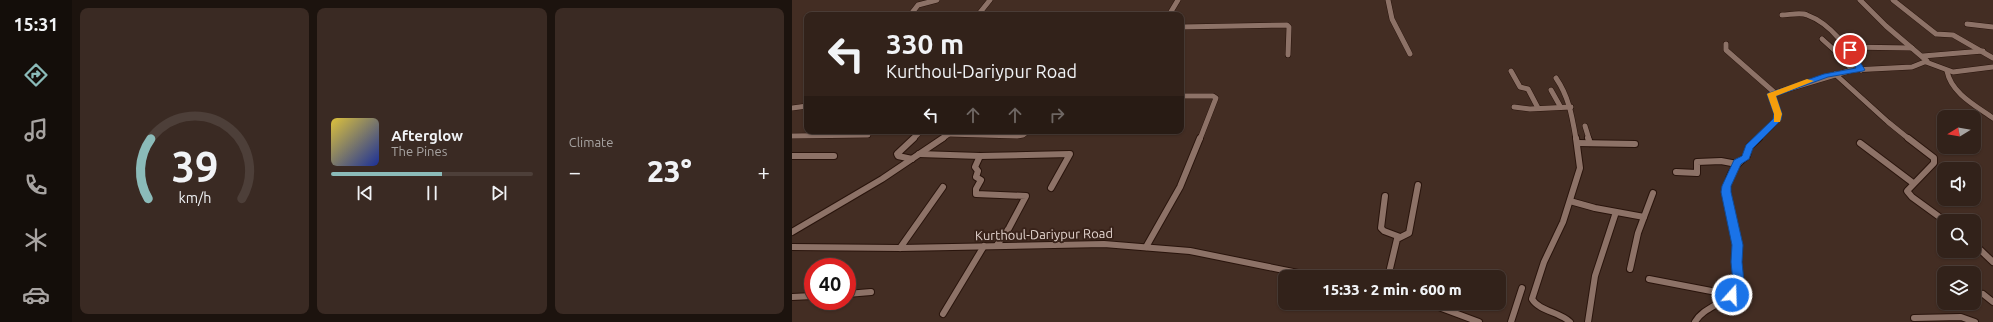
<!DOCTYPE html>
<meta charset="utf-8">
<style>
:root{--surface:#32221a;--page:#3a2a23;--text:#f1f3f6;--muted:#a8a4a2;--line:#4d3f39;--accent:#8bbbb9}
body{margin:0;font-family:Ubuntu,sans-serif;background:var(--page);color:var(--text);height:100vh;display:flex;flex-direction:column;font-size:15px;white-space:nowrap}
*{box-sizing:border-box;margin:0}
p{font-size:13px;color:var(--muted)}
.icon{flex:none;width:22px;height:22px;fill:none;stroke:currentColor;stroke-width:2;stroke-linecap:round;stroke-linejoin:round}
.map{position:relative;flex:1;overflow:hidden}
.side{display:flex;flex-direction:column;gap:8px;padding:8px;background:#1c130e;width:720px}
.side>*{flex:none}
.guide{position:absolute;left:12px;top:12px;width:380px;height:122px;border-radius:8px;box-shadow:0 1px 3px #0004,0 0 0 1px var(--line);background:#32221a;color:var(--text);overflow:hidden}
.needle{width:26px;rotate:259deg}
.fabs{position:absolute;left:1145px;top:110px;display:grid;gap:8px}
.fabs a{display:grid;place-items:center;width:44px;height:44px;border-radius:8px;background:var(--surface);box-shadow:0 1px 3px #0004,0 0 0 1px var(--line);font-size:20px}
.speed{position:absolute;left:12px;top:258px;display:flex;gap:8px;font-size:20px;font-weight:700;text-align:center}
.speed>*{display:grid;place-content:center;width:52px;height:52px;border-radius:50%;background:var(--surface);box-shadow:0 1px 3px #0004,0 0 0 1px var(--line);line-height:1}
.speed .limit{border:6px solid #d22;background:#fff;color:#111}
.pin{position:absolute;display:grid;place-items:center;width:34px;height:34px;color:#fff;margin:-17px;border:2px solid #fff;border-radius:50%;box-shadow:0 1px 4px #0007}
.me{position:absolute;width:44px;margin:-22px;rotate:20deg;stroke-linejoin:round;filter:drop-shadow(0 0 3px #0008)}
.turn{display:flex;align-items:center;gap:14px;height:84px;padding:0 16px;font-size:18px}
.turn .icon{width:52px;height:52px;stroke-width:2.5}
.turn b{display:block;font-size:28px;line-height:34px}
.lanes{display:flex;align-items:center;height:38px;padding:0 16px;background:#0003;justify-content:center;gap:20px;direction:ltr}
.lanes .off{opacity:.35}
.big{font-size:30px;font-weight:800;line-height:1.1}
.side .card{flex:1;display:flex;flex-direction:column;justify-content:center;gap:6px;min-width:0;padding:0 14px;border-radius:8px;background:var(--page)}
.side .dial{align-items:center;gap:0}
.dial svg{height:104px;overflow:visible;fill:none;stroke:var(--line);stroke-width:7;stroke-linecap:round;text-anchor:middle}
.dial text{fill:var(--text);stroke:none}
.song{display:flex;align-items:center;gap:12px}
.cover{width:48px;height:48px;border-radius:6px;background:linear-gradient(135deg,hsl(50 70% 55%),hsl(230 70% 35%))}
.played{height:4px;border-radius:2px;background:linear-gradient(90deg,var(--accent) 55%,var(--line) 55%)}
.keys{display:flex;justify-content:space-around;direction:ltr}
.heat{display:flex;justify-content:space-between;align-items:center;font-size:22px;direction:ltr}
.side .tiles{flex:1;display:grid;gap:8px;grid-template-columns:repeat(3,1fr)}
.trip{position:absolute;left:486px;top:270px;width:228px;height:40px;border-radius:8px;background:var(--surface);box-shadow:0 1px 3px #0004,0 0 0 1px var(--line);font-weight:800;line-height:40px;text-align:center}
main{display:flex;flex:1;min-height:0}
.menu{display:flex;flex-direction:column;width:72px;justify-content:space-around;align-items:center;background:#140e0a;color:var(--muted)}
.menu .icon{width:28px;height:28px}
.menu .on{color:var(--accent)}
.menu b{font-size:18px;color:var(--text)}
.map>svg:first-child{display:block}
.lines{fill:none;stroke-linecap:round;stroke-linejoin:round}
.minor-far1-casing{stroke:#29140c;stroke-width:6}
.minor-casing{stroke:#29140c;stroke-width:8}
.minor-far1{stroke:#8d7267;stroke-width:5}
.minor{stroke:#8d7267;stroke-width:6}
.route{fill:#1a73e8;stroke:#114b97}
.slow{fill:#f59e0b}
.labels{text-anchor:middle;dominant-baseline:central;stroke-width:4;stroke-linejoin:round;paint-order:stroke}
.street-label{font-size:13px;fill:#e1d2cc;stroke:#39231a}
</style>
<main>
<nav class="menu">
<b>15:31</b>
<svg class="icon on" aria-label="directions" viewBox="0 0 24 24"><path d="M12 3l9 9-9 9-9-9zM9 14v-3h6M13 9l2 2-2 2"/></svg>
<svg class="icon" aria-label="music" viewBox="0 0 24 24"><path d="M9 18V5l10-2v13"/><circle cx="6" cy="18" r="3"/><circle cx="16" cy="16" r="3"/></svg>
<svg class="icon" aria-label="phone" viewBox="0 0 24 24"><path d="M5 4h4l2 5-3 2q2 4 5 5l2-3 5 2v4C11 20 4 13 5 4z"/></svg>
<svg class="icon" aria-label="climate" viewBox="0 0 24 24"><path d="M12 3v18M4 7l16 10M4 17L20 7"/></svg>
<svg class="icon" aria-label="car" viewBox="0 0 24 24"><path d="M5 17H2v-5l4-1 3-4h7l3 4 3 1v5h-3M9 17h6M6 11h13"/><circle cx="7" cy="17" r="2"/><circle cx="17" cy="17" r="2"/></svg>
</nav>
<section class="side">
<div class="tiles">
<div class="card dial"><svg viewBox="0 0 100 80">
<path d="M14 69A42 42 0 1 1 86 69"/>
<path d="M14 69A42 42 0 0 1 16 23" stroke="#8bbbb9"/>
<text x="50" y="56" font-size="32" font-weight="700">39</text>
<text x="50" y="72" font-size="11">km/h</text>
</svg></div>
<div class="card">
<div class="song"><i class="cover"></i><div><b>Afterglow</b><p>The Pines</p></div></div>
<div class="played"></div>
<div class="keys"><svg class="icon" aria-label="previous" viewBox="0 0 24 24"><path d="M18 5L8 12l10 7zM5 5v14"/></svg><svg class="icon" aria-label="pause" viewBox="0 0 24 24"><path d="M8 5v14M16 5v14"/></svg><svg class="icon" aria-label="next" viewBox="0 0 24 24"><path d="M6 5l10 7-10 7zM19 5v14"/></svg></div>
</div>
<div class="card"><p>Climate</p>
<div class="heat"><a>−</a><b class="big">23°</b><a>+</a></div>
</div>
</div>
</section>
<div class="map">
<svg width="1201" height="322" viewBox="0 0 1201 322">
<rect width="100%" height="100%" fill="#432d23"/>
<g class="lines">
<defs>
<g id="minor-far1">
<polyline points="596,0 600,19 618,54"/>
<polyline points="1101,0 1144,34 1161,35 1201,58"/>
<polyline points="119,14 126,5 145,0"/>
<polyline points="186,15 198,0"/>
<polyline points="377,15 386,0"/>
<path d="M990,15C997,15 1009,12 1015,15C1040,24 1056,49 1069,70"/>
<polyline points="1175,24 1201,27"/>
<polyline points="389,27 495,25 497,27 496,55"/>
<polyline points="1030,39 1051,58 1060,70"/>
<polyline points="934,44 934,50 983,93"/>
<polyline points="1055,47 1120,48"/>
<polyline points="1131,56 1191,51"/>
<polyline points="1134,62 1161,72 1201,67"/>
<polyline points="719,71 728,87 736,89 746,108"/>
<path d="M1155,71C1159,93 1184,106 1201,118"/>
<polyline points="1043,74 1096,122 1117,139"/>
<path d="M764,78C777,97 780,116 784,139"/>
<polyline points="759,90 768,106"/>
<polyline points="389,96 421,96 424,98 408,139"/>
<polyline points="722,107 738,109 779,107"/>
<polyline points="0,108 15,106"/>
<polyline points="793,126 797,139"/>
<polyline points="156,134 225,136 231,135 236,131"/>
<polyline points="0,136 76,135"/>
<polyline points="121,139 129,131"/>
<polyline points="150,139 161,131"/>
<path d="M966,139C986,119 989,122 980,94L1060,70L1120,67L1135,61L1094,26L1068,0"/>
</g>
<g id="minor">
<polyline points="796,138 798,143"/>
<polyline points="1116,138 1142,158 1142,163 1115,191 1120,197 1153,221"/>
<polyline points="785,143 843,144"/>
<polyline points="1068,143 1121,183"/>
<polyline points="127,154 188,156 278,154 259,188"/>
<polyline points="0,156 42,156"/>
<polyline points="188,156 183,167 186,171 184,177 189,180 184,189 184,194 234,196 217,228 205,245"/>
<polyline points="120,159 106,156 105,154 122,138"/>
<polyline points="884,172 905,173 905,162 929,161 945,164"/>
<polyline points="593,196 589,228 592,231 608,237"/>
<polyline points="778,201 803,208 852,217"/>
<polyline points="0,232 90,179 151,138"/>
<polyline points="1182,244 1201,262"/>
<polyline points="0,247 108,248 312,244 398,251 526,277"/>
<polyline points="354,247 388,187 408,138"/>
<polyline points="108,248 151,187"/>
<polyline points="838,269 846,233 861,193"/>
<polyline points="596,277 605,239 617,233 626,185"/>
<polyline points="857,279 940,295"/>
<polyline points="55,294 79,292"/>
<polyline points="1191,294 1201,302"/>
<polyline points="0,297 21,296"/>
<polyline points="636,303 687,322"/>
<polyline points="151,314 192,246"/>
<polyline points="1122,318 1169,317 1183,322"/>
<polyline points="719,322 730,288"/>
<path d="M778,322C768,312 747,311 740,299L752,262L771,222L788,168L784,138"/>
<polyline points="796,322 803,276 824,212"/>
<path d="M903,322C913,304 940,304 947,282C946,267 947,251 944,236C938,205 923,179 955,156L957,147L967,138"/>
</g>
</defs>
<!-- minor-far1 casing -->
<use href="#minor-far1" class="minor-far1-casing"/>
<!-- minor casing -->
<use href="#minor" class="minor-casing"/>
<!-- minor-far1 -->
<use href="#minor-far1" class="minor-far1"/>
<!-- minor -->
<use href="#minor" class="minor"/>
</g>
<!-- route -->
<polygon class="route" points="1055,49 1060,49 1073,70 1071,71 1036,77 984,96 990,114 989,120 961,148 957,159 949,164 939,186 939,192 951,245 950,262 952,282 949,291 944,299 936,299 934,295 941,282 939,262 940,245 929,192 930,186 942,160 950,156 954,145 981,119 982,114 975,94 977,93 1032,74 1064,68 1054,50"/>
<!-- slow -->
<polygon class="slow" points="1015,79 1022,81 984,96 990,114 988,122 982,122 982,114 975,94 977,93"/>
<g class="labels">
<!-- street labels -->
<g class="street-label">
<text transform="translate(252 234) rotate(-1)">Kurthoul-Dariypur Road</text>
</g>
</g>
</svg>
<div class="fabs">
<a><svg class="needle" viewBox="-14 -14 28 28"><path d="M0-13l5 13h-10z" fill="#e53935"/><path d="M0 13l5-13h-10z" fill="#a8a4a2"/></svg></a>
<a><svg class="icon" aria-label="sound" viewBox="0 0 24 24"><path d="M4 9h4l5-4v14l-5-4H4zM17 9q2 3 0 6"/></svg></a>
<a><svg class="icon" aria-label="search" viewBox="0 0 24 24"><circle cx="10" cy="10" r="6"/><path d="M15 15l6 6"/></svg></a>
<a><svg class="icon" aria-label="layers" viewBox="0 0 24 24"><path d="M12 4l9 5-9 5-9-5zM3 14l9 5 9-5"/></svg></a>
</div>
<div class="speed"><div class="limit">40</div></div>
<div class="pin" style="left:1058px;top:50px;background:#d93025"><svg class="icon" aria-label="arrive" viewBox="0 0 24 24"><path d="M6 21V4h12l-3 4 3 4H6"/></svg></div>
<svg class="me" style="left:940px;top:295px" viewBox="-20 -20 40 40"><circle r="17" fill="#1a73e8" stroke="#fff" stroke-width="3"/><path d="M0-11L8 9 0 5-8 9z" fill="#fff"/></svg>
<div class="trip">15:33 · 2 min · 600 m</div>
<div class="guide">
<div class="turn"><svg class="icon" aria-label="left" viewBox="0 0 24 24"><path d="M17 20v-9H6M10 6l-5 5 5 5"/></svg><div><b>330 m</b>Kurthoul-Dariypur Road</div></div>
<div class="lanes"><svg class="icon" aria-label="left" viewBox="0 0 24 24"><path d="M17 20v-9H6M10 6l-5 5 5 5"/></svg><svg class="icon off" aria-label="ahead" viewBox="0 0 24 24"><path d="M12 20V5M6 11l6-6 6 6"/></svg><svg class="icon off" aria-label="ahead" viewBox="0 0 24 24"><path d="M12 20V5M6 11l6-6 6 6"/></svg><svg class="icon off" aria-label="right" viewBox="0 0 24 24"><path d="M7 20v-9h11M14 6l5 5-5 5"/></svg></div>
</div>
</div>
</main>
